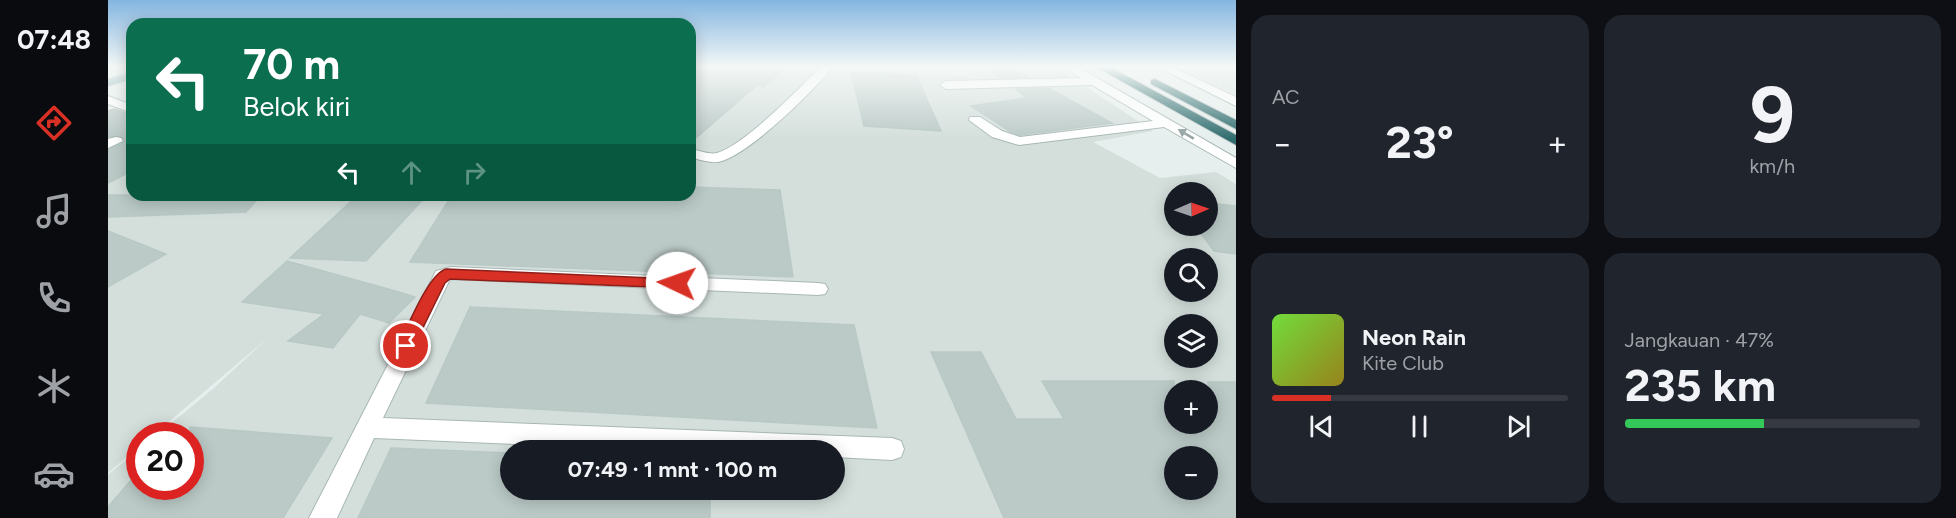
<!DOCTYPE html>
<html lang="id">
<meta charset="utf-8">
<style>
:root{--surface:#171b24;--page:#20242c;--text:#f1f3f6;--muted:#9ea1a6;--line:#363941;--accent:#d93025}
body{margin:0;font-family:Figtree,sans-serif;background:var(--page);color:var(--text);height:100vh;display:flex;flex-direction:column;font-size:22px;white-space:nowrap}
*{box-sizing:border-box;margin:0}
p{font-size:20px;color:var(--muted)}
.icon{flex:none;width:33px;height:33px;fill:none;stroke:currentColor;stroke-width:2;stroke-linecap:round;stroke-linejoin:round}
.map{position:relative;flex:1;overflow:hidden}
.drawer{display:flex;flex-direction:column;gap:15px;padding:15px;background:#0d0f14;width:720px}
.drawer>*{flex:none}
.guide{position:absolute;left:18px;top:18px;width:570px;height:183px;border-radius:18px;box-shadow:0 3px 15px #0003;background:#0b6e4f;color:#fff;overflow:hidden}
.needle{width:39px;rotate:88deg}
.buttons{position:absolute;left:1056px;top:182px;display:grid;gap:12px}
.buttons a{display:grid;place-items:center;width:54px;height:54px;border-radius:50%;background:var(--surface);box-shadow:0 3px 15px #0003;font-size:30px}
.speed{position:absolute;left:18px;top:422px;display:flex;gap:12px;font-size:30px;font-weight:700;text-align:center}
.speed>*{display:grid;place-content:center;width:78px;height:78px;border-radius:50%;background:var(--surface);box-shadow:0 3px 15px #0003;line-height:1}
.speed .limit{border:9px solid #d22;background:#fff;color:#111}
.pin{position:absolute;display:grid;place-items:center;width:51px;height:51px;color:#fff;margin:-26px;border:3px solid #fff;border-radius:50%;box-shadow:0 2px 6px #0007}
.me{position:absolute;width:66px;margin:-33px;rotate:273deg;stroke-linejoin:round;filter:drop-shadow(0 0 4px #0008)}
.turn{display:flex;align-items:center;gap:21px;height:126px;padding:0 18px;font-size:27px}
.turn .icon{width:78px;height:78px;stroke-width:2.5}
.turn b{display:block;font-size:42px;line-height:51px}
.lanes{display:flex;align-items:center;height:57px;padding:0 18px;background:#0003;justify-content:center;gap:30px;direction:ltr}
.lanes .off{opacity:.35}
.big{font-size:45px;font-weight:700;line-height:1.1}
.drawer .card{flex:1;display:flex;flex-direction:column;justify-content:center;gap:9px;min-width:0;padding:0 21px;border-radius:18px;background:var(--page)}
.drawer .dial{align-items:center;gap:0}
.dial b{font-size:78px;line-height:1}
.song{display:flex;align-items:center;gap:18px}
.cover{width:72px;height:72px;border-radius:9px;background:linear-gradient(135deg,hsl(100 70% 55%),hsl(50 70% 35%))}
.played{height:6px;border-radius:3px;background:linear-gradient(90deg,var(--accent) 20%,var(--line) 20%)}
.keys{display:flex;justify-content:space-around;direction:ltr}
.heat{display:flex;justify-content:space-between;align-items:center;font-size:33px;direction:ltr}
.charge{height:9px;border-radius:4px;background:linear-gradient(90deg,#34c759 47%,var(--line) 0)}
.drawer .tiles{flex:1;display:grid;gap:15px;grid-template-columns:repeat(2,1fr)}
.trip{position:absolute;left:392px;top:440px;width:345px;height:60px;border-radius:30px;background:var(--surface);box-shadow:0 3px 15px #0003;font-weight:700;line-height:60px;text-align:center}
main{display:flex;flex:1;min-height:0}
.tab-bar{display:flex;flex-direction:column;width:108px;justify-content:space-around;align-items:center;background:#090b0e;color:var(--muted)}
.tab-bar .icon{width:42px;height:42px}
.tab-bar .selected{color:var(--accent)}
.tab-bar b{font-size:27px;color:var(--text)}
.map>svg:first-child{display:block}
.built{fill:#d4dfdc;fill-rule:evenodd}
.building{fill:#bbcac7;stroke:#b8c9c5;stroke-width:1.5;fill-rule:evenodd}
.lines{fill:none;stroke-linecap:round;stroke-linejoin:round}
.minor-casing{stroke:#a8b7b6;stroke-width:2}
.major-casing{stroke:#c2caca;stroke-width:2}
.highway-casing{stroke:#c2caca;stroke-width:2}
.minor{fill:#fff;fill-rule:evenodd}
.major{fill:#6ba4a1;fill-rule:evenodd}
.highway{fill:#306d6e;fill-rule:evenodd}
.oneway{fill:#92a0a0}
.route{fill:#d93025;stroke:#8d1f18;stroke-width:1.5}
</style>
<main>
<nav class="tab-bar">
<b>07:48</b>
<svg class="icon selected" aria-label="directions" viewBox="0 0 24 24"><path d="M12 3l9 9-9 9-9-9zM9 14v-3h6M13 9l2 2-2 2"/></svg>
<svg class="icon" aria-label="music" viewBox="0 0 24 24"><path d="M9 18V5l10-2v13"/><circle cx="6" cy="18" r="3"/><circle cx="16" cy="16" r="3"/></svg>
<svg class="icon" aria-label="phone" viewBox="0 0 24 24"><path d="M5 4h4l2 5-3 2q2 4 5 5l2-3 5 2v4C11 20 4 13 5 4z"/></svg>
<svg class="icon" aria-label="climate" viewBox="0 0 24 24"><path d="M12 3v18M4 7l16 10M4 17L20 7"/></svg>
<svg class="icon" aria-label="car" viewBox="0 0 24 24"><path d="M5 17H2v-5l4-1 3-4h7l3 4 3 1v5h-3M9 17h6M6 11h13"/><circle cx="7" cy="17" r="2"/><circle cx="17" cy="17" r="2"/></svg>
</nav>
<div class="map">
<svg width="1128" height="518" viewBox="0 0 1128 518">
<rect width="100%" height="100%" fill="#e6efed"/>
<!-- built -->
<g class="built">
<path d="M582,67H775L780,71L863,76L857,67H948L1045,131L985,142L1052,178L1108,172L1128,184V518H0V475L31,449L32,486H82V435H49L106,388L160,338L45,435H32L31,446L0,473V181L24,151V195H582ZM1066,192H1100V225H1066ZM1066,258H1100V291H1066ZM1066,324H1100V357H1066ZM1066,390H1100V423H1066ZM402,450H726V489H402ZM1066,456H1100V489H1066Z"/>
<polygon points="1067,67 1128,67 1128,95 1090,77"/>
</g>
<!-- building -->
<g class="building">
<polygon points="582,67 678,67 656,87 649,85 582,143"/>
<polygon points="879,67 900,67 919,77 893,78"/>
<polygon points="743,72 808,75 833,131 756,126"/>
<polygon points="940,88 1004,123 912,135 903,132 863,106 918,98 908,89"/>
<polygon points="6,109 24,115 24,171 0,183 0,150 17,142 13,136 0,137 0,111"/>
<polygon points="582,187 672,190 685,277 302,262 344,195 582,195"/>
<polygon points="0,195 50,195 48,198 153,195 138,212 0,217"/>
<polygon points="250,195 319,195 258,261 182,258"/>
<polygon points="1100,203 1128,206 1128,254 1106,251 1087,225 1100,225"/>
<polygon points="0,231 58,254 0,287"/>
<polygon points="179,261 291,292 307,297 281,323 252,314 225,348 180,341 216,314 134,302"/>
<polygon points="362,307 746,325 769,428 318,403"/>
<path d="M823,352H873L908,419H956L934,381H1066V423H1100V382H1128V518H896ZM1066,456H1100V489H1066Z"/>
<polygon points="82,427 224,438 175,518 0,518 0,507 32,470 32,486 82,486"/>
<polygon points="283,448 402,453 402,489 602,489 602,518 250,518"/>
</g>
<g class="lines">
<defs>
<g id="minor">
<path d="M713,67H725C704,92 640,156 610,162C601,163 590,159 582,157V149C590,150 601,155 609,153C636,146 692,87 713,67Z"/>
<polygon points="956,67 970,67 1128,158 1128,168 1056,127 911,145 884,137 861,120 862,117 872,117 894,131 912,137 1045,121 984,85 838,89 832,85 838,81 973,78"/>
<polygon points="1050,67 1064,67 1128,97 1128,106"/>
<polygon points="1120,67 1128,67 1128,73"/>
<polygon points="0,96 24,105 24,113 0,104"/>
<polygon points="8,137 13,138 15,141 0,148 0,139"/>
<polygon points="343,267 710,283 717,284 720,289 717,294 710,295 342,279 275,418 784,438 793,441 796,449 793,457 784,460 726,457 726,450 546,450 266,438 229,518 201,518 326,275 328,271"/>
</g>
<polygon id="major" points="24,72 24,79 0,86 0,79"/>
<g id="highway">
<polygon points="988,67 1002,67 1128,135 1128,145"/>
<polygon points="1047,79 1128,120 1128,129 1043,84 1043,80"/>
</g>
</defs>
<!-- minor casing -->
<use href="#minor" class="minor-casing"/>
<!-- major casing -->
<use href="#major" class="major-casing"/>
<!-- highway casing -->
<use href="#highway" class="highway-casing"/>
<!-- minor -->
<use href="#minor" class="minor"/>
<!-- major -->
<use href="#major" class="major"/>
<!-- highway -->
<use href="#highway" class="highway"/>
</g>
<!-- one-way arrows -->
<defs><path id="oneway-solid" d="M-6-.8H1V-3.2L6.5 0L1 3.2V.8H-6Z" transform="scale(1.5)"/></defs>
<use class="oneway" href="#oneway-solid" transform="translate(1078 134) rotate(-149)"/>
<!-- sky -->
<linearGradient id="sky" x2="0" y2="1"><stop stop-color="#84b6e0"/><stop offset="0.48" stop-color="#f4f8f7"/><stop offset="1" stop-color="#f4f8f7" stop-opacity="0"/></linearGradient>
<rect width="1128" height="139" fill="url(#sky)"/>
<!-- route -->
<path class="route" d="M338,269L569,279L576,283L569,288L342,279L337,283L304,350H292L290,346C299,329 320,274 338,269Z"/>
</svg>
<div class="buttons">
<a><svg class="needle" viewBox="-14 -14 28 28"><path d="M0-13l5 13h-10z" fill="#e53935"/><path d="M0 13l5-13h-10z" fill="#9ea1a6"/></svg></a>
<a><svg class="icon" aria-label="search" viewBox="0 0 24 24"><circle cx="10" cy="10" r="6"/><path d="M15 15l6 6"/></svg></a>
<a><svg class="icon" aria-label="layers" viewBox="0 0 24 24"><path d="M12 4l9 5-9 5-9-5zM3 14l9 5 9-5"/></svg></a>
<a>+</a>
<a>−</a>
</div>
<div class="speed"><div class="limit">20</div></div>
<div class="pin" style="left:298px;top:346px;background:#d93025"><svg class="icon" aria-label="arrive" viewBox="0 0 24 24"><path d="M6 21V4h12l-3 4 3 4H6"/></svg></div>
<svg class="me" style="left:569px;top:283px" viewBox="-20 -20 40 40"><circle r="19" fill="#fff"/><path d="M0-13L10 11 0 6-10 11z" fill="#d93025"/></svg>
<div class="trip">07:49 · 1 mnt · 100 m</div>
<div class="guide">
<div class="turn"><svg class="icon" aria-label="left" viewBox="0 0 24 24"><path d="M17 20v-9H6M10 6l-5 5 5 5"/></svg><div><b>70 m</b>Belok kiri</div></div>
<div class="lanes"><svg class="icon" aria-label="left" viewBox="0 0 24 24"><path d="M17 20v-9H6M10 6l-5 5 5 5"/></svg><svg class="icon off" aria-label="ahead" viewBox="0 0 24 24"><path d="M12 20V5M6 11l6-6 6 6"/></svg><svg class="icon off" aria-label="right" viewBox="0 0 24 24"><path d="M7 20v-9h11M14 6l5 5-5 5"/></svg></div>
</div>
</div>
<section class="drawer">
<div class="tiles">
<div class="card"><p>AC</p>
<div class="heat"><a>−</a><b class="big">23°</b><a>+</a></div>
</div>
<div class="card dial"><b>9</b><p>km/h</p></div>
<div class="card">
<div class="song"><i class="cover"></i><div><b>Neon Rain</b><p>Kite Club</p></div></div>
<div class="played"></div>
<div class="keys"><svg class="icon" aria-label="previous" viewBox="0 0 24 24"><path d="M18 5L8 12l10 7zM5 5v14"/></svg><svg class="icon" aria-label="pause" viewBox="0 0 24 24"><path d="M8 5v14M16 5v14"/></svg><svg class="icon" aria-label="next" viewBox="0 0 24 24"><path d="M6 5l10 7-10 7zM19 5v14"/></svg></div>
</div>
<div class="card"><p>Jangkauan · 47%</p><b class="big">235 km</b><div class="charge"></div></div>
</div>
</section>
</main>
